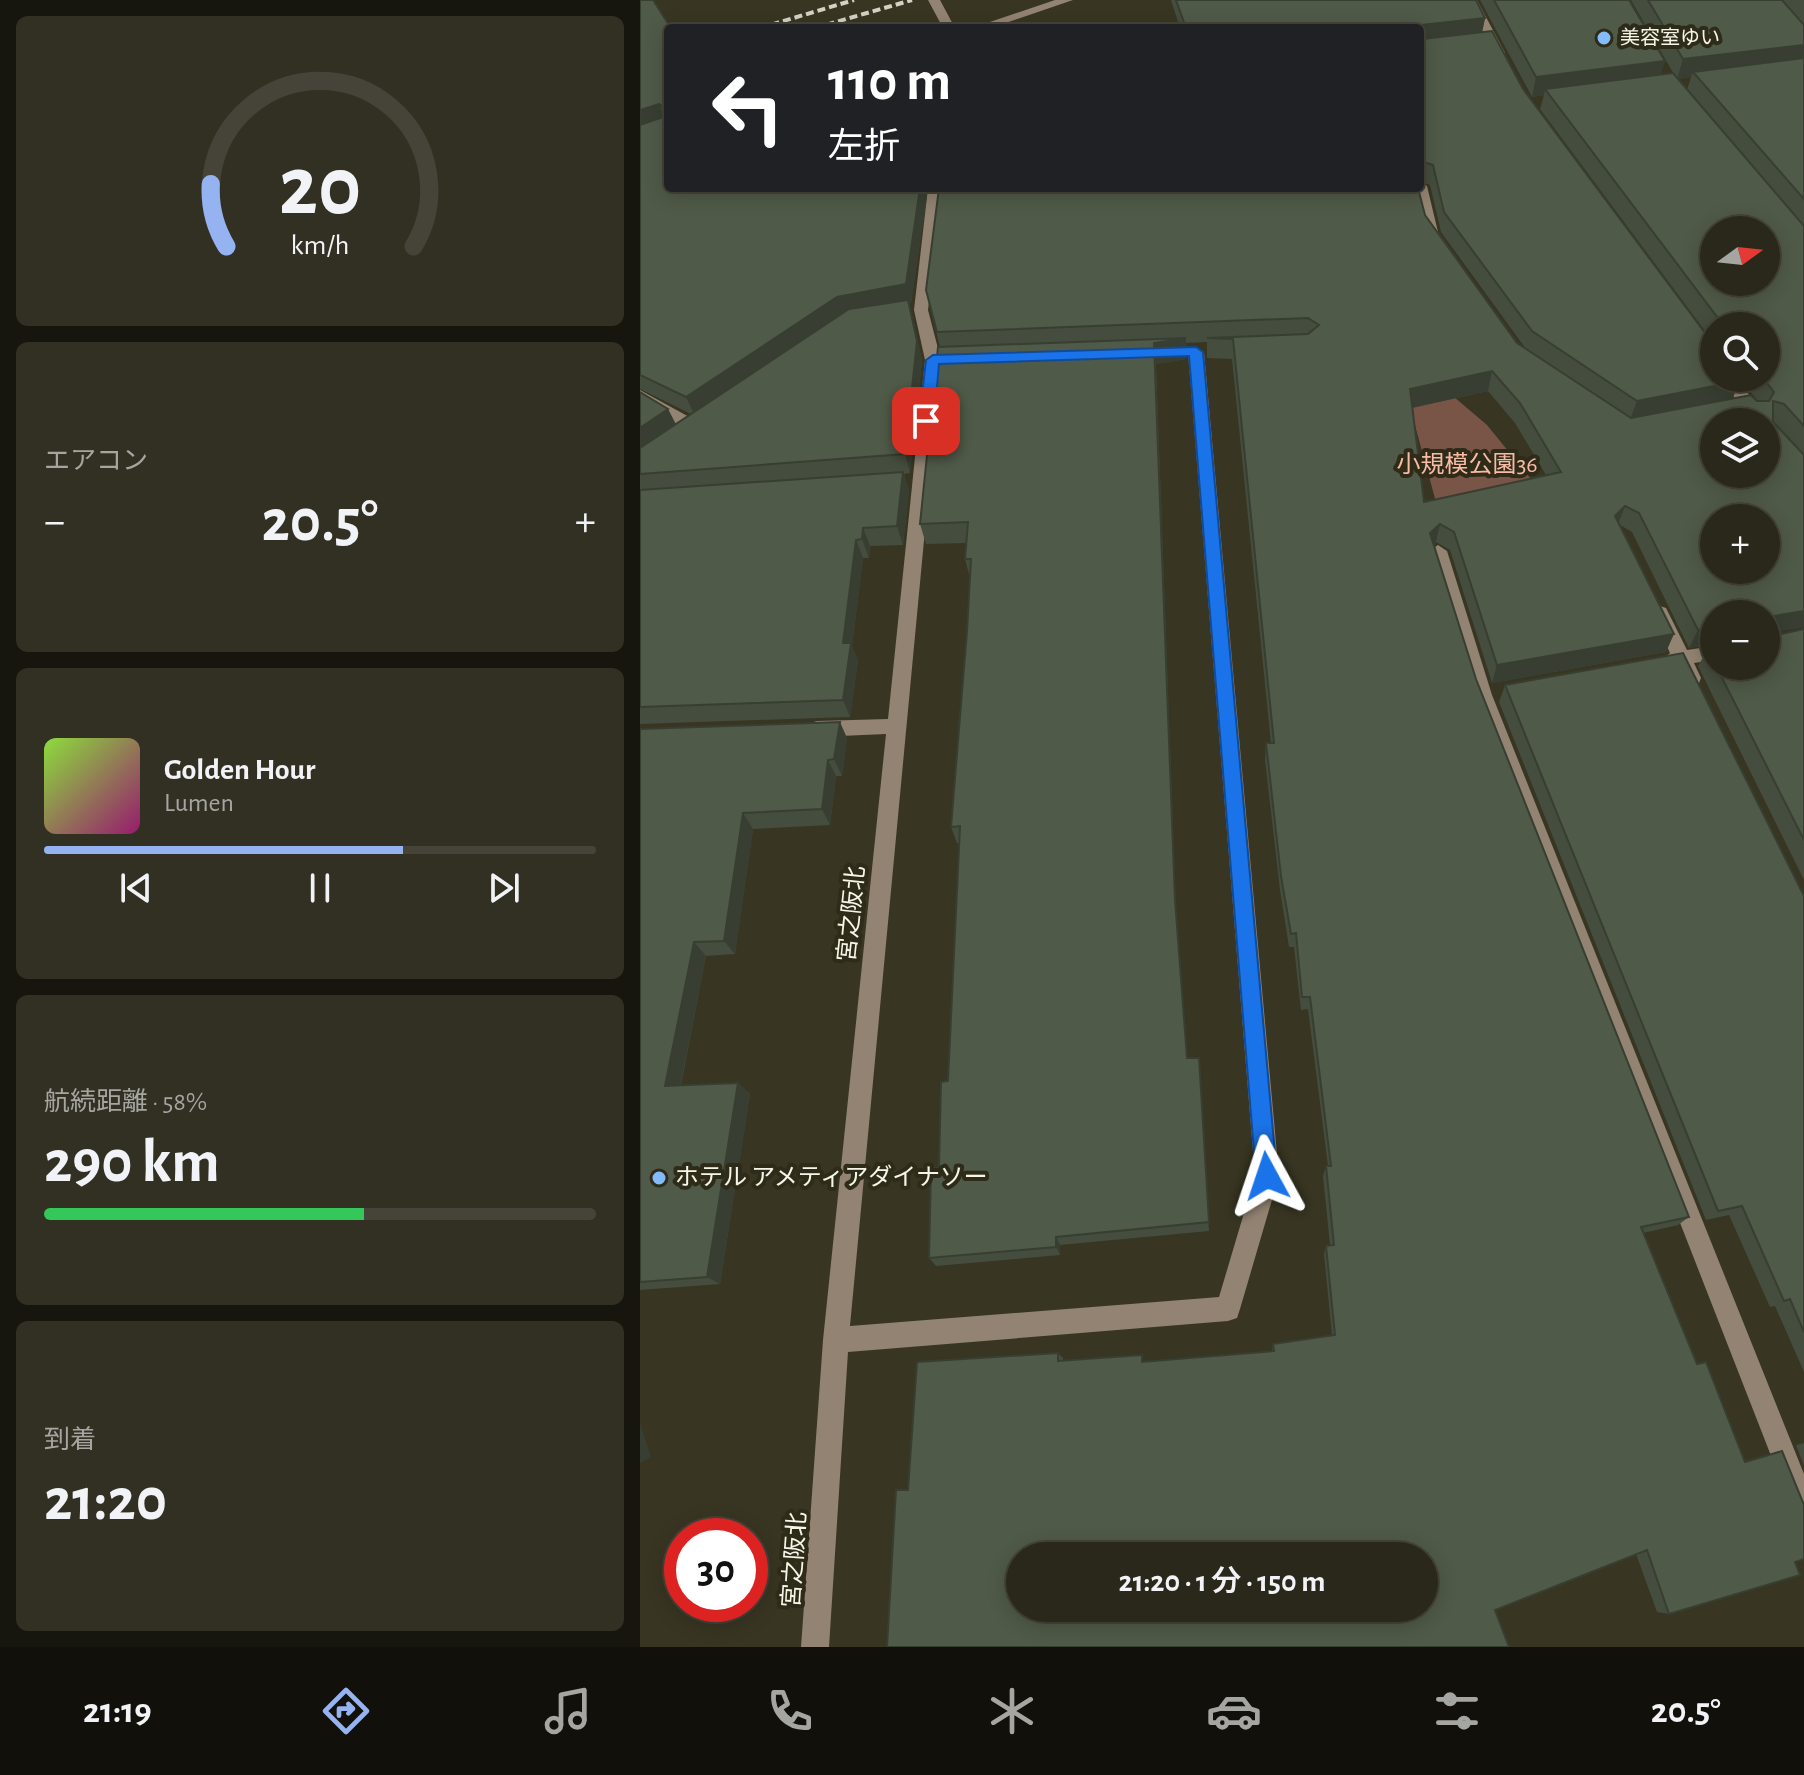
<!DOCTYPE html>
<html lang="ja">
<meta charset="utf-8">
<style>
:root{--surface:#2a281a;--page:#323023;--text:#f1f3f6;--muted:#a5a6a2;--line:#464439;--accent:#95b2f1}
body{margin:0;font-family:"Alegreya Sans","Noto Sans JP",sans-serif;background:var(--page);color:var(--text);height:100vh;display:flex;flex-direction:column;font-size:30px;white-space:nowrap}
*{box-sizing:border-box;margin:0}
p{font-size:26px;color:var(--muted)}
.icon{flex:none;width:44px;height:44px;fill:none;stroke:currentColor;stroke-width:2;stroke-linecap:round;stroke-linejoin:round}
.map{position:relative;flex:1;overflow:hidden}
.sheet{display:flex;flex-direction:column;gap:16px;padding:16px;background:#17160e;width:640px}
.sheet>*{flex:none}
.top-card{position:absolute;left:24px;top:24px;width:760px;height:168px;border-radius:8px;box-shadow:0 4px 20px #0003,0 0 0 2px var(--line);background:#202124;color:#fff;overflow:hidden}
.needle{width:52px;rotate:75deg}
.fabs{position:absolute;left:1060px;top:216px;display:grid;gap:16px}
.fabs a{display:grid;place-items:center;width:80px;height:80px;border-radius:50%;background:var(--surface);box-shadow:0 4px 20px #0003,0 0 0 2px var(--line);font-size:40px}
.speed{position:absolute;left:24px;top:1518px;display:flex;gap:16px;font-size:40px;font-weight:700;text-align:center}
.speed>*{display:grid;place-content:center;width:104px;height:104px;border-radius:50%;background:var(--surface);box-shadow:0 4px 20px #0003,0 0 0 2px var(--line);line-height:1}
.speed .limit{border:12px solid #d22;background:#fff;color:#111}
.pin{position:absolute;display:grid;place-items:center;width:68px;height:68px;color:#fff;margin:-34px;border-radius:16px;box-shadow:0 4px 12px #0006}
.me{position:absolute;width:88px;margin:-44px;rotate:355deg;stroke-linejoin:round;filter:drop-shadow(0 0 6px #0008)}
.turn{display:flex;align-items:center;gap:28px;height:168px;padding:0 32px;font-size:36px}
.turn .icon{width:104px;height:104px;stroke-width:2.5}
.turn b{display:block;font-size:56px;line-height:68px}
.big{font-size:60px;font-weight:600;line-height:1.1}
.sheet .card{flex:1;display:flex;flex-direction:column;justify-content:center;gap:12px;min-width:0;padding:0 28px;border-radius:12px;background:var(--page)}
.sheet .dial{align-items:center;gap:0}
.dial svg{height:208px;overflow:visible;fill:none;stroke:var(--line);stroke-width:7;stroke-linecap:round;text-anchor:middle}
.dial text{fill:var(--text);stroke:none}
.song{display:flex;align-items:center;gap:24px}
.cover{width:96px;height:96px;border-radius:12px;background:linear-gradient(135deg,hsl(90 70% 55%),hsl(320 70% 35%))}
.played{height:8px;border-radius:4px;background:linear-gradient(90deg,var(--accent) 65%,var(--line) 65%)}
.keys{display:flex;justify-content:space-around;direction:ltr}
.heat{display:flex;justify-content:space-between;align-items:center;font-size:44px;direction:ltr}
.charge{height:12px;border-radius:6px;background:linear-gradient(90deg,#34c759 58%,var(--line) 0)}
.trip{position:absolute;left:366px;top:1542px;width:432px;height:80px;border-radius:40px;background:var(--surface);box-shadow:0 4px 20px #0003,0 0 0 2px var(--line);font-weight:600;line-height:80px;text-align:center}
.dock{display:flex;height:128px;justify-content:space-around;align-items:center;background:#11100a;color:var(--muted)}
.dock .icon{width:56px;height:56px}
.dock .on{color:var(--accent)}
.dock b{font-size:36px;color:var(--text)}
main{display:flex;flex:1;min-height:0}
.map>svg:first-child{display:block}
.green{fill:#795548}
.lines{fill:none;stroke-linecap:round;stroke-linejoin:round}
.minor{fill:#928372;fill-rule:evenodd}
.rail{stroke:#d4d2c5;stroke-width:4;stroke-dasharray:8 4;stroke-linecap:butt}
.wall{fill:#454d3e;fill-rule:evenodd}
.shaded-wall{fill:#383f32}
.building{fill:#505a48;stroke:#383f32;stroke-width:2;fill-rule:evenodd}
.route{fill:#1a73e8;stroke:#114b97;stroke-width:2}
.poi-dot{fill:#84bcfb;stroke:#2e2b18;stroke-width:3}
.labels{text-anchor:middle;dominant-baseline:central;stroke-width:8;stroke-linejoin:round;paint-order:stroke}
.far-poi-label{font-size:20px;fill:#f6f5e9;stroke:#2e2b18;text-anchor:start}
.park-label{font-size:24px;fill:#f9bba5;stroke:#2e2b18}
.street-label{font-size:24px;fill:#f6f5e9;stroke:#2e2b18}
.poi-label{font-size:24px;fill:#f6f5e9;stroke:#2e2b18;text-anchor:start}
</style>
<main>
<section class="sheet">
<div class="card dial"><svg viewBox="0 0 100 80">
<path d="M14 69A42 42 0 1 1 86 69"/>
<path d="M14 69A42 42 0 0 1 8 45" stroke="#95b2f1"/>
<text x="50" y="56" font-size="32" font-weight="700">20</text>
<text x="50" y="72" font-size="11">km/h</text>
</svg></div>
<div class="card"><p>エアコン</p>
<div class="heat"><a>−</a><b class="big">20.5°</b><a>+</a></div>
</div>
<div class="card">
<div class="song"><i class="cover"></i><div><b>Golden Hour</b><p>Lumen</p></div></div>
<div class="played"></div>
<div class="keys"><svg class="icon" aria-label="previous" viewBox="0 0 24 24"><path d="M18 5L8 12l10 7zM5 5v14"/></svg><svg class="icon" aria-label="pause" viewBox="0 0 24 24"><path d="M8 5v14M16 5v14"/></svg><svg class="icon" aria-label="next" viewBox="0 0 24 24"><path d="M6 5l10 7-10 7zM19 5v14"/></svg></div>
</div>
<div class="card"><p>航続距離 · 58%</p><b class="big">290 km</b><div class="charge"></div></div>
<div class="card"><p>到着</p><b class="big">21:20</b></div>
</section>
<div class="map">
<svg width="1164" height="1647" viewBox="0 0 1164 1647">
<rect width="100%" height="100%" fill="#383522"/>
<!-- green -->
<polygon class="green" points="753,345 847,425 899,489 799,513"/>
<g class="lines">
<!-- minor -->
<g class="minor">
<polygon points="288,0 300,0 315,28 303,28"/>
<polygon points="415,0 433,0 351,28 332,28"/>
<polygon points="825,0 837,0 865,53 863,56 853,53"/>
<polygon points="780,182 787,186 798,232 805,242 803,245 793,245 784,233 774,188 780,188"/>
<polygon points="288,188 302,188 288,310 301,360 210,1326 579,1297 615,1176 548,352 556,347 564,352 639,1176 600,1309 597,1318 588,1321 208,1352 189,1647 161,1647 183,1340 246,734 177,737 170,735 167,729 170,723 177,721 248,719 285,360 274,310"/>
<polygon points="1080,378 1096,378 1127,418 1127,426 1126,422 1112,422"/>
<polygon points="0,390 62,424 62,432 50,432 0,402"/>
<polygon points="798,545 807,551 852,695 1164,1474 1164,1520 1155,1516 1151,1507 834,695 789,551"/>
<polygon points="1020,606 1026,608 1047,650 1074,646 1074,660 1054,663 1061,678 1059,683 1045,683 1037,666 1024,665 1022,660 1030,653 1011,613"/>
</g>
<!-- rail -->
<g class="rail">
<polyline points="120,28 214,0"/>
<polyline points="175,28 272,0"/>
</g>
</g>
<!-- wall -->
<g class="wall">
<polygon points="0,0 31,28 28,188 288,188 271,303 269,304 282,360 270,473 264,474 269,491 263,545 230,546 229,558 223,558 212,646 218,661 210,717 0,724 0,392 28,409 36,424 51,414 0,389"/>
<path d="M531,0H836L845,18L842,32L1092,399H1116L1100,378H1126V326H1074V343L900,109L904,95L892,97L840,0H989L1021,75L1035,76L991,0H1164V629V627L1133,632L1137,635L1164,629V880L1058,666L1068,649L1074,647V666H1126L1074,614V644L1049,648L992,532L980,525L1026,652L852,683L810,550L796,542L794,545L836,679L1049,1217L1038,1225L1003,1233L1057,1364L1105,1461L1142,1451L1155,1562L1029,1614L1017,1612L996,1554L268,1490L418,1353L423,1358V1361L504,1362L632,1351L633,1344L692,1335L684,1254L686,1246L690,1245L683,1176L686,1166H688L668,1009L661,1010L654,947H649L640,890L625,760L626,743H631L592,359L567,358V342L546,343V359L516,364L536,912L547,1058H559L569,1231L420,1245V1255L296,1266L289,1258L299,1168L308,1081L319,843H317L311,827L327,631L330,578L325,559L326,543L286,544L280,524L300,347L286,290L785,215L877,343L886,349L801,232L790,185L780,181V28H540ZM1051,77L1047,90L1037,79ZM848,391L875,423L906,475L784,502L772,408Z"/>
<polygon points="865,685 1164,896 1164,1372 1135,1306 1130,1307 1089,1215 1066,1220 859,702"/>
<polygon points="0,729 207,738 202,776 196,776 190,825 113,829 95,954 66,956 41,1085 98,1083 110,1094 80,1284 0,1290"/>
<polygon points="1164,1443 1164,1466 1156,1445"/>
</g>
<!-- shaded-wall -->
<g class="shaded-wall">
<polygon points="845,18 841,38 780,45 782,25"/>
<polygon points="1164,45 1164,64 1053,72 1051,77 1037,79 1043,59"/>
<polygon points="1025,61 1019,81 905,89 904,95 892,97 896,77"/>
<polygon points="19,104 27,124 0,133 0,110"/>
<polygon points="280,188 288,188 271,303 269,304 282,360 270,473 265,454 55,416 46,397"/>
<polygon points="546,338 546,359 516,364 514,343"/>
<polygon points="852,371 848,391 767,409 770,389"/>
<polygon points="1100,381 1092,400 990,420 997,401"/>
<polygon points="28,409 37,428 0,453 0,428"/>
<polygon points="263,472 269,491 263,545 257,526"/>
<polygon points="985,506 978,524 975,516"/>
<polygon points="800,524 796,542 786,552 790,533"/>
<polygon points="223,528 230,546 229,558 222,539"/>
<polygon points="216,540 223,558 212,646 218,661 210,717 203,700 203,643"/>
<polygon points="1164,611 1164,627 1126,634 1134,616"/>
<polygon points="1074,627 1073,643 1049,648 1058,630"/>
<polygon points="1034,634 1026,652 852,683 857,665"/>
<polygon points="200,722 207,738 202,776 194,759"/>
<polygon points="188,760 196,776 190,825 182,809"/>
<polygon points="103,813 113,829 95,954 84,941"/>
<polygon points="54,942 66,956 38,1097 25,1086"/>
<polygon points="98,1083 110,1094 80,1284 67,1277"/>
<polygon points="416,1237 420,1245 420,1255 416,1247"/>
<polygon points="0,1423 11,1457 0,1463"/>
</g>
<!-- building -->
<g class="building">
<polygon points="0,0 13,0 31,28 28,28 28,188 280,188 266,284 197,297 46,397 0,375 0,125 23,117 23,107 19,104 0,110"/>
<polygon points="536,0 836,0 845,18 782,25 781,39 852,31 883,89 1074,345 1074,378 1099,378 1100,381 997,401 892,331 804,212 793,165 780,161 780,28 546,28"/>
<polygon points="854,0 989,0 1025,61 896,77"/>
<polygon points="1008,0 1142,0 1164,25 1164,45 1043,59"/>
<polygon points="1164,58 1164,199 1053,72"/>
<path d="M1033,73L1164,226V426L1144,404L1133,401V422L1164,455V611L1134,616L1133,632L1137,635L1164,629V840L1076,666H1126V614H1074V627L1058,630L999,513L985,506L975,516L1034,634L857,665L814,532L800,524L790,533L836,679L1049,1217L1001,1227L1057,1364L1066,1362L1105,1462L1142,1451L1164,1505V1559L1155,1562L1160,1575L1029,1614L1007,1550L855,1610L869,1647H247L256,1490H268L277,1362L418,1353V1361L502,1355V1362L634,1351L633,1344L695,1335L686,1246L694,1245L686,1166H691L670,997H662L656,933L651,934L641,876L626,743H634L593,339L567,338L668,334L679,325L668,318L297,332L286,290L299,188H778L785,215L877,343L991,418L1111,395L1117,401H1129L1134,392L1123,378H1126V326H1084L905,89ZM1074,230H1126V282H1074ZM852,371L880,403L921,472L784,502L770,389ZM1074,422H1126V474H1074ZM1074,518H1126V570H1074ZM380,1556H784V1608H380Z"/>
<polygon points="268,300 277,341 265,454 0,474 0,448 209,309"/>
<polygon points="546,338 514,343 535,900 547,1058 559,1058 569,1222 416,1237 416,1247 289,1258 291,1168 299,1168 301,1082 308,1081 320,826 311,827 327,631 331,559 325,559 328,522 280,524 298,347"/>
<polygon points="0,392 28,409 0,428"/>
<polygon points="263,472 257,526 223,528 222,539 216,540 203,643 211,643 203,700 0,707 0,490"/>
<polygon points="1074,647 1074,661 1068,649"/>
<polygon points="1043,653 1164,896 1164,1332 1150,1299 1144,1301 1102,1206 1078,1211 865,685"/>
<polygon points="200,722 194,759 188,760 182,809 103,813 84,941 54,942 25,1086 98,1083 67,1277 0,1282 0,729"/>
</g>
<!-- route -->
<polygon class="route" points="556,347 563,352 637,1176 634,1184 627,1187 619,1184 616,1176 549,356 299,364 294,421 286,426 279,421 286,360 293,355"/>
<!-- markers -->
<g class="poi-dot">
<circle cx="964" cy="38" r="8"/>
<circle cx="19" cy="1178" r="8"/>
</g>
<g class="labels">
<!-- far-poi labels -->
<g class="far-poi-label">
<text x="980" y="38">美容室ゆい</text>
</g>
<!-- park labels -->
<g class="park-label">
<text x="827" y="465">小規模公園36</text>
</g>
<!-- street labels -->
<g class="street-label">
<text transform="translate(212 914) rotate(-84)">宮之阪北</text>
<text transform="translate(155 1560) rotate(-86)">宮之阪北</text>
</g>
<!-- poi labels -->
<g class="poi-label">
<text x="35" y="1178">ホテル アメティアダイナソー</text>
</g>
</g>
</svg>
<div class="fabs">
<a><svg class="needle" viewBox="-14 -14 28 28"><path d="M0-13l5 13h-10z" fill="#e53935"/><path d="M0 13l5-13h-10z" fill="#a5a6a2"/></svg></a>
<a><svg class="icon" aria-label="search" viewBox="0 0 24 24"><circle cx="10" cy="10" r="6"/><path d="M15 15l6 6"/></svg></a>
<a><svg class="icon" aria-label="layers" viewBox="0 0 24 24"><path d="M12 4l9 5-9 5-9-5zM3 14l9 5 9-5"/></svg></a>
<a>+</a>
<a>−</a>
</div>
<div class="speed"><div class="limit">30</div></div>
<div class="pin" style="left:286px;top:421px;background:#d93025"><svg class="icon" aria-label="arrive" viewBox="0 0 24 24"><path d="M6 21V4h12l-3 4 3 4H6"/></svg></div>
<svg class="me" style="left:627px;top:1176px" viewBox="-20 -20 40 40"><path d="M0-17L14 15 0 8-14 15z" fill="#1a73e8" stroke="#fff" stroke-width="4"/></svg>
<div class="trip">21:20 · 1 分 · 150 m</div>
<div class="top-card">
<div class="turn"><svg class="icon" aria-label="left" viewBox="0 0 24 24"><path d="M17 20v-9H6M10 6l-5 5 5 5"/></svg><div><b>110 m</b>左折</div></div>
</div>
</div>
</main>
<nav class="dock">
<b>21:19</b>
<svg class="icon on" aria-label="directions" viewBox="0 0 24 24"><path d="M12 3l9 9-9 9-9-9zM9 14v-3h6M13 9l2 2-2 2"/></svg>
<svg class="icon" aria-label="music" viewBox="0 0 24 24"><path d="M9 18V5l10-2v13"/><circle cx="6" cy="18" r="3"/><circle cx="16" cy="16" r="3"/></svg>
<svg class="icon" aria-label="phone" viewBox="0 0 24 24"><path d="M5 4h4l2 5-3 2q2 4 5 5l2-3 5 2v4C11 20 4 13 5 4z"/></svg>
<svg class="icon" aria-label="climate" viewBox="0 0 24 24"><path d="M12 3v18M4 7l16 10M4 17L20 7"/></svg>
<svg class="icon" aria-label="car" viewBox="0 0 24 24"><path d="M5 17H2v-5l4-1 3-4h7l3 4 3 1v5h-3M9 17h6M6 11h13"/><circle cx="7" cy="17" r="2"/><circle cx="17" cy="17" r="2"/></svg>
<svg class="icon" aria-label="filters" viewBox="0 0 24 24"><path d="M4 7h16M4 17h16"/><circle cx="9" cy="7" r="2"/><circle cx="15" cy="17" r="2"/></svg>
<b>20.5°</b>
</nav>
